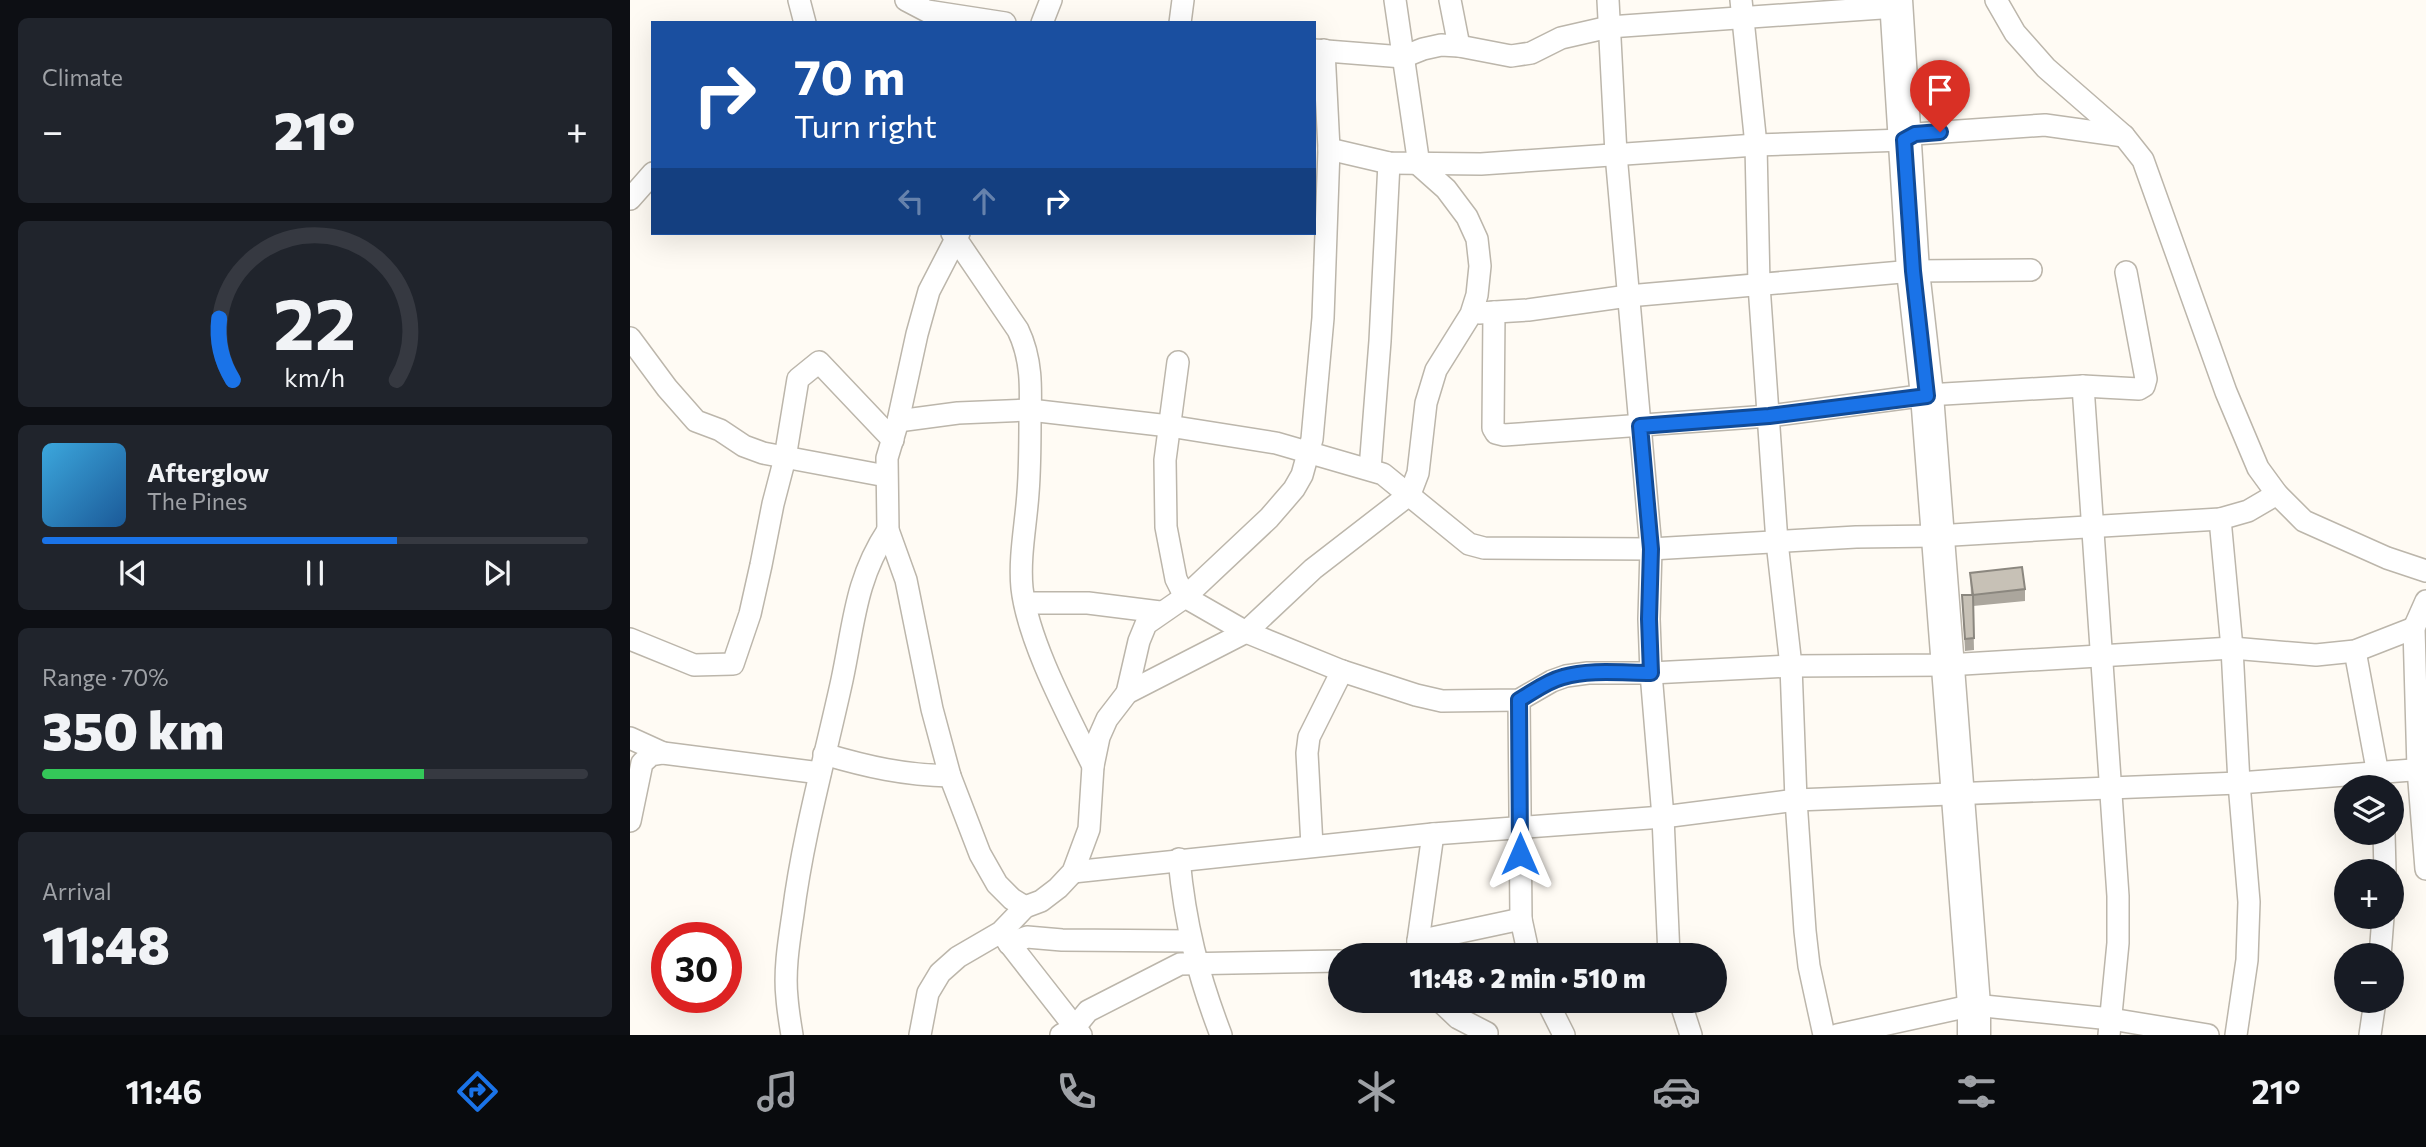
<!DOCTYPE html>
<meta charset="utf-8">
<style>
:root{--surface:#171b24;--page:#20242c;--text:#f1f3f6;--muted:#9ea1a6;--line:#363941;--accent:#1a73e8}
body{margin:0;font-family:Commissioner,sans-serif;background:var(--page);color:var(--text);height:100vh;display:flex;flex-direction:column;font-size:26px;white-space:nowrap}
*{box-sizing:border-box;margin:0}
p{font-size:23px;color:var(--muted)}
.icon{flex:none;width:38px;height:38px;fill:none;stroke:currentColor;stroke-width:2;stroke-linecap:round;stroke-linejoin:round}
.map{position:relative;flex:1;overflow:hidden}
.sheet{display:flex;flex-direction:column;gap:18px;padding:18px;background:#0d0f14;width:630px}
.sheet>*{flex:none}
.banner{position:absolute;left:21px;top:21px;width:665px;height:214px;border-radius:0px;box-shadow:0 7px 28px #0002;background:#1a4fa0;color:#fff;overflow:hidden}
.fabs{position:absolute;left:1704px;top:775px;display:grid;gap:14px}
.fabs a{display:grid;place-items:center;width:70px;height:70px;border-radius:50%;background:var(--surface);box-shadow:0 7px 28px #0002;font-size:35px}
.speed{position:absolute;left:21px;top:922px;display:flex;gap:14px;font-size:35px;font-weight:700;text-align:center}
.speed>*{display:grid;place-content:center;width:91px;height:91px;border-radius:50%;background:var(--surface);box-shadow:0 7px 28px #0002;line-height:1}
.speed .limit{border:10px solid #d22;background:#fff;color:#111}
.pin{position:absolute;display:grid;place-items:center;width:60px;height:60px;color:#fff;margin:-72px -30px;border-radius:50% 50% 50% 0;rotate:-45deg;box-shadow:0 0 7px #0007}
.pin .icon{rotate:45deg}
.me{position:absolute;width:77px;margin:-38px;rotate:0deg;stroke-linejoin:round;filter:drop-shadow(0 0 5px #0008)}
.turn{display:flex;align-items:center;gap:24px;height:147px;padding:0 28px;font-size:32px}
.turn .icon{width:91px;height:91px;stroke-width:2.5}
.turn b{display:block;font-size:49px;line-height:60px}
.lanes{display:flex;align-items:center;height:66px;padding:0 28px;background:#0003;justify-content:center;gap:35px;direction:ltr}
.lanes .off{opacity:.35}
.big{font-size:52px;font-weight:800;line-height:1.1}
.sheet .tile{flex:1;display:flex;flex-direction:column;justify-content:center;gap:10px;min-width:0;padding:0 24px;border-radius:10px;background:var(--page)}
.sheet .dial{align-items:center;gap:0}
.dial svg{height:182px;overflow:visible;fill:none;stroke:var(--line);stroke-width:7;stroke-linecap:round;text-anchor:middle}
.dial text{fill:var(--text);stroke:none}
.song{display:flex;align-items:center;gap:21px}
.cover{width:84px;height:84px;border-radius:10px;background:linear-gradient(135deg,hsl(200 70% 55%),hsl(210 70% 35%))}
.played{height:7px;border-radius:4px;background:linear-gradient(90deg,var(--accent) 65%,var(--line) 65%)}
.keys{display:flex;justify-content:space-around;direction:ltr}
.heat{display:flex;justify-content:space-between;align-items:center;font-size:38px;direction:ltr}
.charge{height:10px;border-radius:5px;background:linear-gradient(90deg,#34c759 70%,var(--line) 0)}
.trip{position:absolute;left:698px;top:943px;width:399px;height:70px;border-radius:35px;background:var(--surface);box-shadow:0 7px 28px #0002;font-weight:800;line-height:70px;text-align:center}
.tabs{display:flex;height:112px;justify-content:space-around;align-items:center;background:#090b0e;color:var(--muted)}
.tabs .icon{width:49px;height:49px}
.tabs .on{color:var(--accent)}
.tabs b{font-size:32px;color:var(--text)}
main{display:flex;flex:1;min-height:0}
.map>svg:first-child{display:block}
.lines{fill:none;stroke-linecap:round;stroke-linejoin:round}
.minor-casing{stroke:#bcb6ab;stroke-width:24}
.highway-casing{stroke:#bcb6ab;stroke-width:35}
.minor{stroke:#fff;stroke-width:21}
.highway{stroke:#fff;stroke-width:32}
.wall{fill:#aba69d}
.building{fill:#c7c1b6;stroke:#8b877f;stroke-width:2}
.route-casing{stroke:#114b97;stroke-width:18}
.route{stroke:#1a73e8;stroke-width:12}
</style>
<main>
<section class="sheet">
<div class="tile"><p>Climate</p>
<div class="heat"><a>−</a><b class="big">21°</b><a>+</a></div>
</div>
<div class="tile dial"><svg viewBox="0 0 100 80">
<path d="M14 69A42 42 0 1 1 86 69"/>
<path d="M14 69A42 42 0 0 1 8 42" stroke="#1a73e8"/>
<text x="50" y="56" font-size="32" font-weight="700">22</text>
<text x="50" y="72" font-size="11">km/h</text>
</svg></div>
<div class="tile">
<div class="song"><i class="cover"></i><div><b>Afterglow</b><p>The Pines</p></div></div>
<div class="played"></div>
<div class="keys"><svg class="icon" aria-label="previous" viewBox="0 0 24 24"><path d="M18 5L8 12l10 7zM5 5v14"/></svg><svg class="icon" aria-label="pause" viewBox="0 0 24 24"><path d="M8 5v14M16 5v14"/></svg><svg class="icon" aria-label="next" viewBox="0 0 24 24"><path d="M6 5l10 7-10 7zM19 5v14"/></svg></div>
</div>
<div class="tile"><p>Range · 70%</p><b class="big">350 km</b><div class="charge"></div></div>
<div class="tile"><p>Arrival</p><b class="big">11:48</b></div>
</section>
<div class="map">
<svg width="1796" height="1035" viewBox="0 0 1796 1035">
<rect width="100%" height="100%" fill="#fffbf4"/>
<g class="lines">
<defs>
<g id="minor">
<polyline points="169,0 175,23"/>
<polyline points="276,0 297,11 375,23"/>
<polyline points="820,0 829,46"/>
<polyline points="978,0 986,154 1021,549 1019,619 1021,673 1033,817 1039,956"/>
<polyline points="1111,0 1126,145 1129,285 1147,542 1161,666 1166,800 1175,931 1179,966 1194,1035"/>
<polyline points="1366,0 1385,33 1416,68 1494,136 1513,160 1596,392 1628,468 1647,494 1674,521 1757,558 1796,571"/>
<polyline points="412,23 421,0"/>
<polyline points="550,23 553,0"/>
<polyline points="684,50 773,57 793,49 811,45 829,46 881,56 901,53 931,38 979,27 1266,7"/>
<polyline points="699,149 759,163 851,164 1126,145 1274,140 1285,134 1415,125 1494,136"/>
<polyline points="0,199 23,173"/>
<path d="M322,233L388,330C402,359 401,388 400,419C400,443 400,468 398,493C396,524 389,557 392,588C398,642 439,717 463,766"/>
<polyline points="329,233 299,291 287,334 268,421 257,458 258,530 276,580 302,709 320,776 350,854 367,884 382,899 395,907"/>
<polyline points="864,312 863,428 866,433 874,435 1139,416 1297,395 1453,386 1509,389 1514,386 1516,379 1496,272"/>
<polyline points="849,313 898,310 998,296 1283,271 1401,270"/>
<polyline points="0,338 37,388 66,421 90,430 114,446 133,453 256,476"/>
<polyline points="548,362 535,460 536,527 546,579 555,597 616,632 712,671 786,695 812,701 889,700 922,681 936,676 958,673 1021,673 1161,666 1317,665 1602,648 1686,655 1725,651 1784,628"/>
<polyline points="1453,386 1488,896 1488,943 1479,1035"/>
<polyline points="268,421 328,413 400,410 539,426 646,443 753,474 839,544 854,548 1021,549 1226,537 1306,536 1590,519 1618,511 1647,494"/>
<polyline points="740,469 750,341 759,163"/>
<polyline points="1590,519 1602,648 1609,783 1619,902 1617,960 1606,1035"/>
<polyline points="1796,601 1784,628 1788,769 1796,869"/>
<polyline points="396,603 458,603 530,612"/>
<polyline points="0,639 64,665 103,664 120,614 131,565 143,504 155,458 168,379 189,362 263,440"/>
<polyline points="1725,651 1750,785"/>
<polyline points="497,693 509,641 516,624 555,597 639,518 664,489 672,475 682,439 693,318 699,149 694,50"/>
<polyline points="889,700 891,919 899,956"/>
<polyline points="0,738 33,753"/>
<path d="M194,754C238,767 274,775 320,776"/>
<polyline points="0,821 12,763 21,755 33,753 190,773"/>
<polyline points="1754,833 1755,872"/>
<polyline points="682,846 677,753 679,737 712,671"/>
<path d="M549,859C555,924 568,975 591,1035"/>
<polyline points="443,872 803,834 1033,817 1166,800 1609,783 1796,769"/>
<polyline points="372,934 451,1035"/>
<polyline points="788,941 891,919"/>
<polyline points="379,944 397,937 432,940 561,941"/>
<polyline points="790,956 788,941 803,834"/>
<polyline points="1750,956 1753,917"/>
<polyline points="810,1001 828,1018 857,1033"/>
<polyline points="917,1001 934,1035"/>
<polyline points="1050,1001 1061,1035"/>
<path d="M162,1035C160,1023 158,1011 157,998C154,971 159,941 163,914C173,835 195,758 212,680C224,624 225,580 258,530"/>
<polyline points="290,1035 298,993 310,973 328,957 371,932 395,907 411,901 428,888 443,872 459,829 463,766 469,737 477,719 497,693 616,632 683,569 780,494 788,473 796,403 806,370 841,314 847,295 850,266 847,239 837,217 816,189 789,165 765,0"/>
<polyline points="431,1035 445,1027 458,1011 550,964 710,961"/>
<polyline points="1207,1035 1344,1005 1481,1019 1578,1035"/>
<polyline points="1740,1035 1745,1001"/>
</g>
<polyline id="highway" points="1266,0 1283,271 1297,395 1344,1005 1344,1035"/>
</defs>
<!-- minor casing -->
<use href="#minor" class="minor-casing"/>
<!-- highway casing -->
<use href="#highway" class="highway-casing"/>
<!-- minor -->
<use href="#minor" class="minor"/>
<!-- highway -->
<use href="#highway" class="highway"/>
</g>
<!-- wall -->
<polygon class="wall" points="1340,573 1395,589 1395,601 1343,606 1344,650 1335,651 1332,595 1341,595"/>
<!-- building -->
<g class="building">
<polygon points="1392,567 1395,589 1343,595 1340,573"/>
<polygon points="1332,595 1343,595 1344,638 1335,639"/>
</g>
<g class="lines">
<defs>
<path id="route" d="M890,854L889,700C903,692 917,681 933,677C960,669 993,673 1021,673L1019,619L1021,549L1010,426L1139,416L1297,396L1283,271L1274,140L1285,134L1310,132"/>
</defs>
<!-- route casing -->
<use href="#route" class="route-casing"/>
<!-- route -->
<use href="#route" class="route"/>
</g>
</svg>
<div class="fabs">
<a><svg class="icon" aria-label="layers" viewBox="0 0 24 24"><path d="M12 4l9 5-9 5-9-5zM3 14l9 5 9-5"/></svg></a>
<a>+</a>
<a>−</a>
</div>
<div class="speed"><div class="limit">30</div></div>
<div class="pin" style="left:1310px;top:132px;background:#d93025"><svg class="icon" aria-label="arrive" viewBox="0 0 24 24"><path d="M6 21V4h12l-3 4 3 4H6"/></svg></div>
<svg class="me" style="left:890px;top:854px" viewBox="-20 -20 40 40"><path d="M0-17L14 15 0 8-14 15z" fill="#1a73e8" stroke="#fff" stroke-width="4"/></svg>
<div class="trip">11:48 · 2 min · 510 m</div>
<div class="banner">
<div class="turn"><svg class="icon" aria-label="right" viewBox="0 0 24 24"><path d="M7 20v-9h11M14 6l5 5-5 5"/></svg><div><b>70 m</b>Turn right</div></div>
<div class="lanes"><svg class="icon off" aria-label="left" viewBox="0 0 24 24"><path d="M17 20v-9H6M10 6l-5 5 5 5"/></svg><svg class="icon off" aria-label="ahead" viewBox="0 0 24 24"><path d="M12 20V5M6 11l6-6 6 6"/></svg><svg class="icon" aria-label="right" viewBox="0 0 24 24"><path d="M7 20v-9h11M14 6l5 5-5 5"/></svg></div>
</div>
</div>
</main>
<nav class="tabs">
<b>11:46</b>
<svg class="icon on" aria-label="directions" viewBox="0 0 24 24"><path d="M12 3l9 9-9 9-9-9zM9 14v-3h6M13 9l2 2-2 2"/></svg>
<svg class="icon" aria-label="music" viewBox="0 0 24 24"><path d="M9 18V5l10-2v13"/><circle cx="6" cy="18" r="3"/><circle cx="16" cy="16" r="3"/></svg>
<svg class="icon" aria-label="phone" viewBox="0 0 24 24"><path d="M5 4h4l2 5-3 2q2 4 5 5l2-3 5 2v4C11 20 4 13 5 4z"/></svg>
<svg class="icon" aria-label="climate" viewBox="0 0 24 24"><path d="M12 3v18M4 7l16 10M4 17L20 7"/></svg>
<svg class="icon" aria-label="car" viewBox="0 0 24 24"><path d="M5 17H2v-5l4-1 3-4h7l3 4 3 1v5h-3M9 17h6M6 11h13"/><circle cx="7" cy="17" r="2"/><circle cx="17" cy="17" r="2"/></svg>
<svg class="icon" aria-label="filters" viewBox="0 0 24 24"><path d="M4 7h16M4 17h16"/><circle cx="9" cy="7" r="2"/><circle cx="15" cy="17" r="2"/></svg>
<b>21°</b>
</nav>
